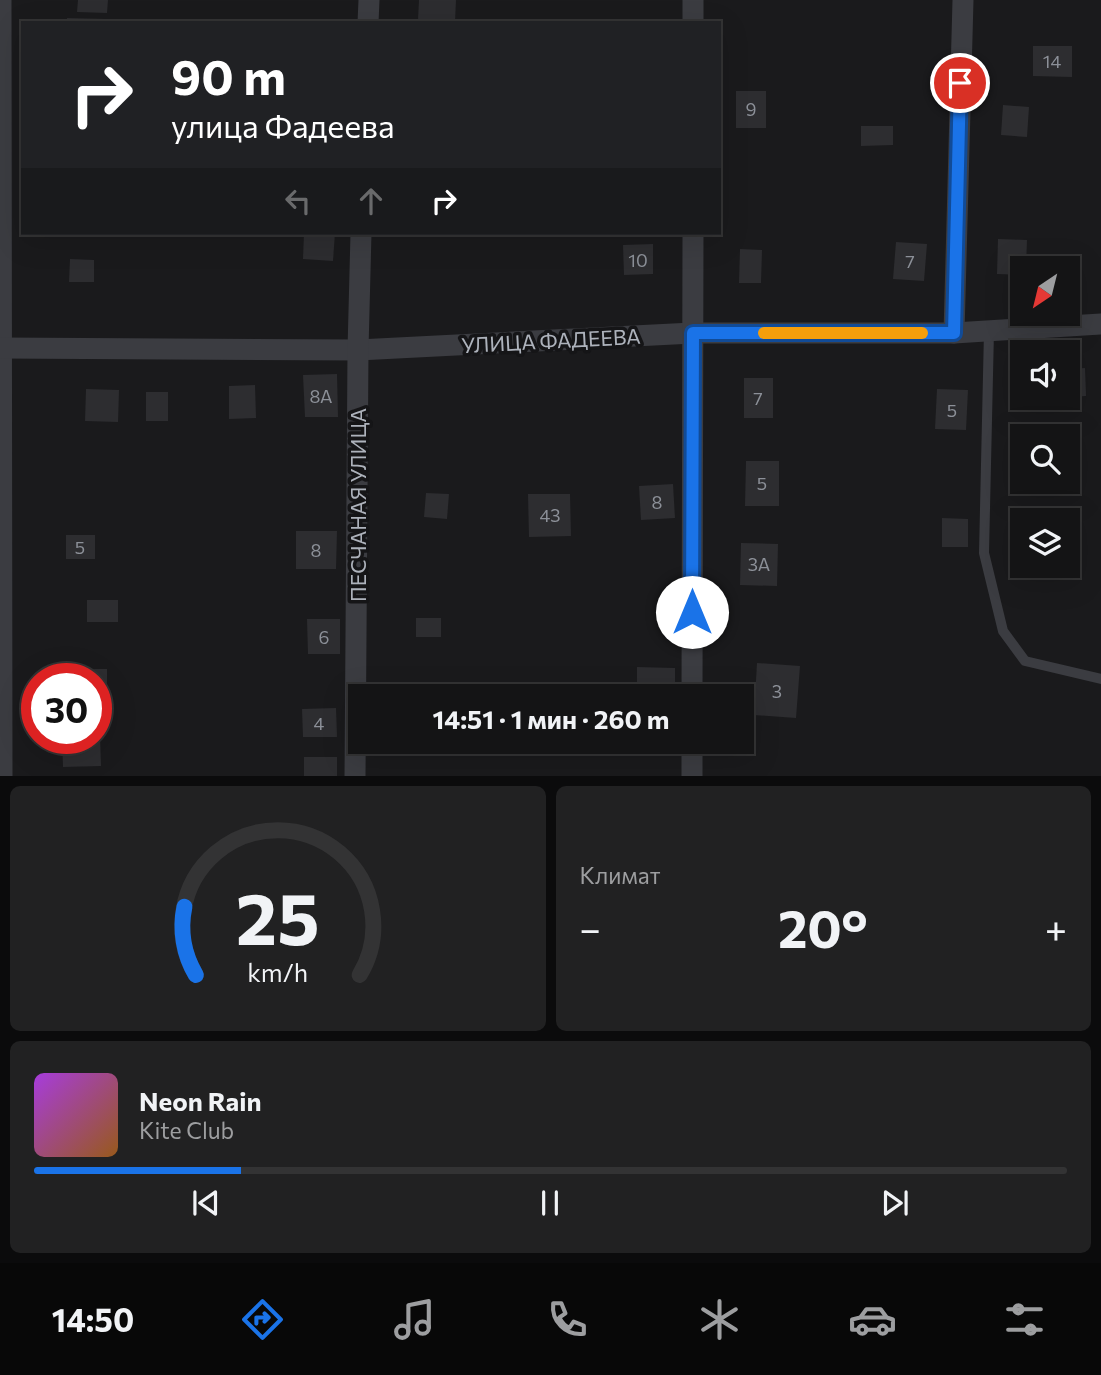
<!DOCTYPE html>
<html lang="ru">
<meta charset="utf-8">
<style>
:root{--surface:#141415;--page:#212122;--text:#f1f3f6;--muted:#9d9ea0;--line:#333334;--accent:#1a73e8}
body{margin:0;font-family:Commissioner,sans-serif;background:var(--page);color:var(--text);height:100vh;display:flex;flex-direction:column;font-size:26px;white-space:nowrap}
*{box-sizing:border-box;margin:0}
p{font-size:23px;color:var(--muted)}
.icon{flex:none;width:38px;height:38px;fill:none;stroke:currentColor;stroke-width:2;stroke-linecap:round;stroke-linejoin:round}
.map{position:relative;height:776px;overflow:hidden}
.details{display:flex;flex-direction:column;gap:10px;padding:10px;background:#0b0b0c;flex:1}
.details>*{flex:none}
.banner{position:absolute;left:21px;top:21px;width:700px;height:214px;border-radius:0px;box-shadow:0 7px 28px #0002,0 0 0 2px var(--line);background:#202124;color:#fff;overflow:hidden}
.needle{width:46px;rotate:215deg}
.buttons{position:absolute;left:1010px;top:256px;display:grid;gap:14px}
.buttons a{display:grid;place-items:center;width:70px;height:70px;border-radius:0px;background:var(--surface);box-shadow:0 7px 28px #0002,0 0 0 2px var(--line);font-size:35px}
.speed{position:absolute;left:21px;top:663px;display:flex;gap:14px;font-size:35px;font-weight:700;text-align:center}
.speed>*{display:grid;place-content:center;width:91px;height:91px;border-radius:50%;background:var(--surface);box-shadow:0 7px 28px #0002,0 0 0 2px var(--line);line-height:1}
.speed .limit{border:10px solid #d22;background:#fff;color:#111}
.pin{position:absolute;display:grid;place-items:center;width:60px;height:60px;color:#fff;margin:-30px;border:4px solid #fff;border-radius:50%;box-shadow:0 2px 7px #0007}
.me{position:absolute;width:77px;margin:-38px;rotate:0deg;stroke-linejoin:round;filter:drop-shadow(0 0 5px #0008)}
.turn{display:flex;align-items:center;gap:24px;height:147px;padding:0 35px;font-size:32px}
.turn .icon{width:91px;height:91px;stroke-width:2.5}
.turn b{display:block;font-size:49px;line-height:60px}
.lanes{display:flex;align-items:center;height:66px;padding:0 35px;background:#0003;justify-content:center;gap:35px;direction:ltr}
.lanes .off{opacity:.35}
.big{font-size:52px;font-weight:700;line-height:1.1}
.details .card{flex:1;display:flex;flex-direction:column;justify-content:center;gap:10px;min-width:0;padding:0 24px;border-radius:10px;background:var(--page)}
.details .dial{align-items:center;gap:0}
.dial svg{height:182px;overflow:visible;fill:none;stroke:var(--line);stroke-width:7;stroke-linecap:round;text-anchor:middle}
.dial text{fill:var(--text);stroke:none}
.song{display:flex;align-items:center;gap:21px}
.cover{width:84px;height:84px;border-radius:10px;background:linear-gradient(135deg,hsl(280 70% 55%),hsl(30 70% 35%))}
.played{height:7px;border-radius:4px;background:linear-gradient(90deg,var(--accent) 20%,var(--line) 20%)}
.keys{display:flex;justify-content:space-around;direction:ltr}
.heat{display:flex;justify-content:space-between;align-items:center;font-size:38px;direction:ltr}
.details .tiles{flex:1;display:grid;gap:10px;grid-template-columns:1fr 1fr}
.card:last-child{grid-column:span 2}
.trip{position:absolute;left:348px;top:684px;width:406px;height:70px;border-radius:0px;background:var(--surface);box-shadow:0 7px 28px #0002,0 0 0 2px var(--line);font-weight:700;line-height:70px;text-align:center}
.tabs{display:flex;height:112px;justify-content:space-around;align-items:center;background:#080808;color:var(--muted)}
.tabs .icon{width:49px;height:49px}
.tabs .selected{color:var(--accent)}
.tabs b{font-size:32px;color:var(--text)}
.map>svg:first-child{display:block}
.building{fill:#2d2d30}
.lines{fill:none;stroke-linecap:round;stroke-linejoin:round}
.lane{stroke:#3b3c41;stroke-width:10}
.street{stroke:#3b3c41;stroke-width:21}
.route-casing{stroke:#114b97;stroke-width:18}
.route{stroke:#1a73e8;stroke-width:12}
.slow{stroke:#f59e0b;stroke-width:12}
.labels{text-anchor:middle;dominant-baseline:central;stroke-width:7;stroke-linejoin:round;paint-order:stroke}
.number-label{font-size:18px;fill:#8c9098}
.street-label{font-size:21px;fill:#adb2bb;stroke:#151517}
</style>
<div class="map">
<svg width="1101" height="777" viewBox="0 0 1101 777">
<rect width="100%" height="100%" fill="#1a1a1c"/>
<!-- building -->
<g class="building">
<polygon points="78,0 108,0 107,13 77,12"/>
<polygon points="419,0 456,0 455,22 418,20"/>
<polygon points="67,18 106,19 106,23 67,23"/>
<polygon points="1033,46 1072,46 1072,77 1033,76"/>
<rect x="736" y="91" width="30" height="37"/>
<polygon points="1003,105 1029,107 1027,137 1001,135"/>
<polygon points="861,126 893,126 893,145 861,146"/>
<polygon points="304,233 335,233 333,261 303,259"/>
<polygon points="998,239 1027,240 1026,268 1022,268 1022,275 997,274"/>
<polygon points="896,242 927,244 924,281 893,279"/>
<polygon points="653,244 653,274 624,275 623,245"/>
<polygon points="740,249 762,250 761,283 739,283"/>
<polygon points="70,259 94,260 94,282 69,282"/>
<polygon points="1085,368 1086,396 1068,397 1068,369"/>
<polygon points="337,374 338,417 305,417 303,375"/>
<rect x="744" y="378" width="29" height="40"/>
<polygon points="255,385 256,418 229,419 229,386"/>
<polygon points="86,389 119,390 118,422 85,421"/>
<polygon points="937,389 968,390 966,430 935,429"/>
<rect x="146" y="392" width="22" height="29"/>
<polygon points="746,461 779,461 779,506 745,506"/>
<polygon points="673,484 675,518 641,520 639,486"/>
<polygon points="426,493 449,494 447,519 424,517"/>
<polygon points="528,494 570,494 571,536 529,537"/>
<polygon points="942,518 968,519 968,547 942,547"/>
<polygon points="296,531 337,531 336,569 296,569"/>
<rect x="66" y="535" width="29" height="24"/>
<polygon points="741,543 778,544 777,586 740,585"/>
<rect x="87" y="600" width="31" height="22"/>
<rect x="416" y="618" width="25" height="19"/>
<polygon points="307,619 340,619 340,654 308,654"/>
<polygon points="757,663 800,666 796,718 754,715"/>
<polygon points="637,667 675,668 675,696 637,696"/>
<polygon points="63,669 107,669 107,718 96,718 96,679 63,679"/>
<polygon points="336,708 337,737 303,737 302,709"/>
<polygon points="96,734 100,734 101,766 63,767 62,738 96,738"/>
<polygon points="405,742 431,742 432,754 405,754"/>
<rect x="304" y="757" width="33" height="20"/>
</g>
<g class="lines">
<!-- lane -->
<polyline class="lane" points="989,331 984,553 1003,631 1025,661 1101,679"/>
<!-- street -->
<g class="street">
<polyline points="1,0 2,777"/>
<polyline points="693,0 693,23"/>
<polyline points="368,23 369,0"/>
<polyline points="954,333 963,0"/>
<polyline points="0,348 358,350 693,333 954,333 1101,324"/>
<polyline points="692,696 693,233"/>
<polyline points="355,777 358,350 361,233"/>
<polyline points="692,777 692,742"/>
</g>
</g>
<g class="lines">
<defs>
<polyline id="route" points="692,612 693,333 954,333 960,83"/>
</defs>
<!-- route casing -->
<use href="#route" class="route-casing"/>
<!-- route -->
<use href="#route" class="route"/>
<!-- slow -->
<polyline class="slow" points="764,333 922,333"/>
</g>
<g class="labels">
<!-- number labels -->
<g class="number-label">
<text x="1052" y="61">14</text>
<text x="751" y="109">9</text>
<text x="638" y="260">10</text>
<text x="910" y="261">7</text>
<text x="321" y="396">8А</text>
<text x="758" y="398">7</text>
<text x="952" y="410">5</text>
<text x="762" y="483">5</text>
<text x="657" y="502">8</text>
<text x="550" y="515">43</text>
<text x="80" y="547">5</text>
<text x="316" y="550">8</text>
<text x="759" y="564">3А</text>
<text x="324" y="637">6</text>
<text x="777" y="691">3</text>
<text x="319" y="723">4</text>
</g>
<!-- street labels -->
<g class="street-label">
<text transform="translate(551 340) rotate(-3)">УЛИЦА ФАДЕЕВА</text>
<text transform="translate(357 505) rotate(-90)">ПЕСЧАНАЯ УЛИЦА</text>
</g>
</g>
</svg>
<div class="buttons">
<a><svg class="needle" viewBox="-14 -14 28 28"><path d="M0-13l5 13h-10z" fill="#e53935"/><path d="M0 13l5-13h-10z" fill="#9d9ea0"/></svg></a>
<a><svg class="icon" aria-label="sound" viewBox="0 0 24 24"><path d="M4 9h4l5-4v14l-5-4H4zM17 9q2 3 0 6"/></svg></a>
<a><svg class="icon" aria-label="search" viewBox="0 0 24 24"><circle cx="10" cy="10" r="6"/><path d="M15 15l6 6"/></svg></a>
<a><svg class="icon" aria-label="layers" viewBox="0 0 24 24"><path d="M12 4l9 5-9 5-9-5zM3 14l9 5 9-5"/></svg></a>
</div>
<div class="speed"><div class="limit">30</div></div>
<div class="pin" style="left:960px;top:83px;background:#d93025"><svg class="icon" aria-label="arrive" viewBox="0 0 24 24"><path d="M6 21V4h12l-3 4 3 4H6"/></svg></div>
<svg class="me" style="left:692px;top:612px" viewBox="-20 -20 40 40"><circle r="19" fill="#fff"/><path d="M0-13L10 11 0 6-10 11z" fill="#1a73e8"/></svg>
<div class="trip">14:51 · 1 мин · 260 m</div>
<div class="banner">
<div class="turn"><svg class="icon" aria-label="right" viewBox="0 0 24 24"><path d="M7 20v-9h11M14 6l5 5-5 5"/></svg><div><b>90 m</b>улица Фадеева</div></div>
<div class="lanes"><svg class="icon off" aria-label="left" viewBox="0 0 24 24"><path d="M17 20v-9H6M10 6l-5 5 5 5"/></svg><svg class="icon off" aria-label="ahead" viewBox="0 0 24 24"><path d="M12 20V5M6 11l6-6 6 6"/></svg><svg class="icon" aria-label="right" viewBox="0 0 24 24"><path d="M7 20v-9h11M14 6l5 5-5 5"/></svg></div>
</div>
</div>
<section class="details">
<div class="tiles">
<div class="card dial"><svg viewBox="0 0 100 80">
<path d="M14 69A42 42 0 1 1 86 69"/>
<path d="M14 69A42 42 0 0 1 9 39" stroke="#1a73e8"/>
<text x="50" y="56" font-size="32" font-weight="700">25</text>
<text x="50" y="72" font-size="11">km/h</text>
</svg></div>
<div class="card"><p>Климат</p>
<div class="heat"><a>−</a><b class="big">20°</b><a>+</a></div>
</div>
<div class="card">
<div class="song"><i class="cover"></i><div><b>Neon Rain</b><p>Kite Club</p></div></div>
<div class="played"></div>
<div class="keys"><svg class="icon" aria-label="previous" viewBox="0 0 24 24"><path d="M18 5L8 12l10 7zM5 5v14"/></svg><svg class="icon" aria-label="pause" viewBox="0 0 24 24"><path d="M8 5v14M16 5v14"/></svg><svg class="icon" aria-label="next" viewBox="0 0 24 24"><path d="M6 5l10 7-10 7zM19 5v14"/></svg></div>
</div>
</div>
</section>
<nav class="tabs">
<b>14:50</b>
<svg class="icon selected" aria-label="directions" viewBox="0 0 24 24"><path d="M12 3l9 9-9 9-9-9zM9 14v-3h6M13 9l2 2-2 2"/></svg>
<svg class="icon" aria-label="music" viewBox="0 0 24 24"><path d="M9 18V5l10-2v13"/><circle cx="6" cy="18" r="3"/><circle cx="16" cy="16" r="3"/></svg>
<svg class="icon" aria-label="phone" viewBox="0 0 24 24"><path d="M5 4h4l2 5-3 2q2 4 5 5l2-3 5 2v4C11 20 4 13 5 4z"/></svg>
<svg class="icon" aria-label="climate" viewBox="0 0 24 24"><path d="M12 3v18M4 7l16 10M4 17L20 7"/></svg>
<svg class="icon" aria-label="car" viewBox="0 0 24 24"><path d="M5 17H2v-5l4-1 3-4h7l3 4 3 1v5h-3M9 17h6M6 11h13"/><circle cx="7" cy="17" r="2"/><circle cx="17" cy="17" r="2"/></svg>
<svg class="icon" aria-label="filters" viewBox="0 0 24 24"><path d="M4 7h16M4 17h16"/><circle cx="9" cy="7" r="2"/><circle cx="15" cy="17" r="2"/></svg>
</nav>
